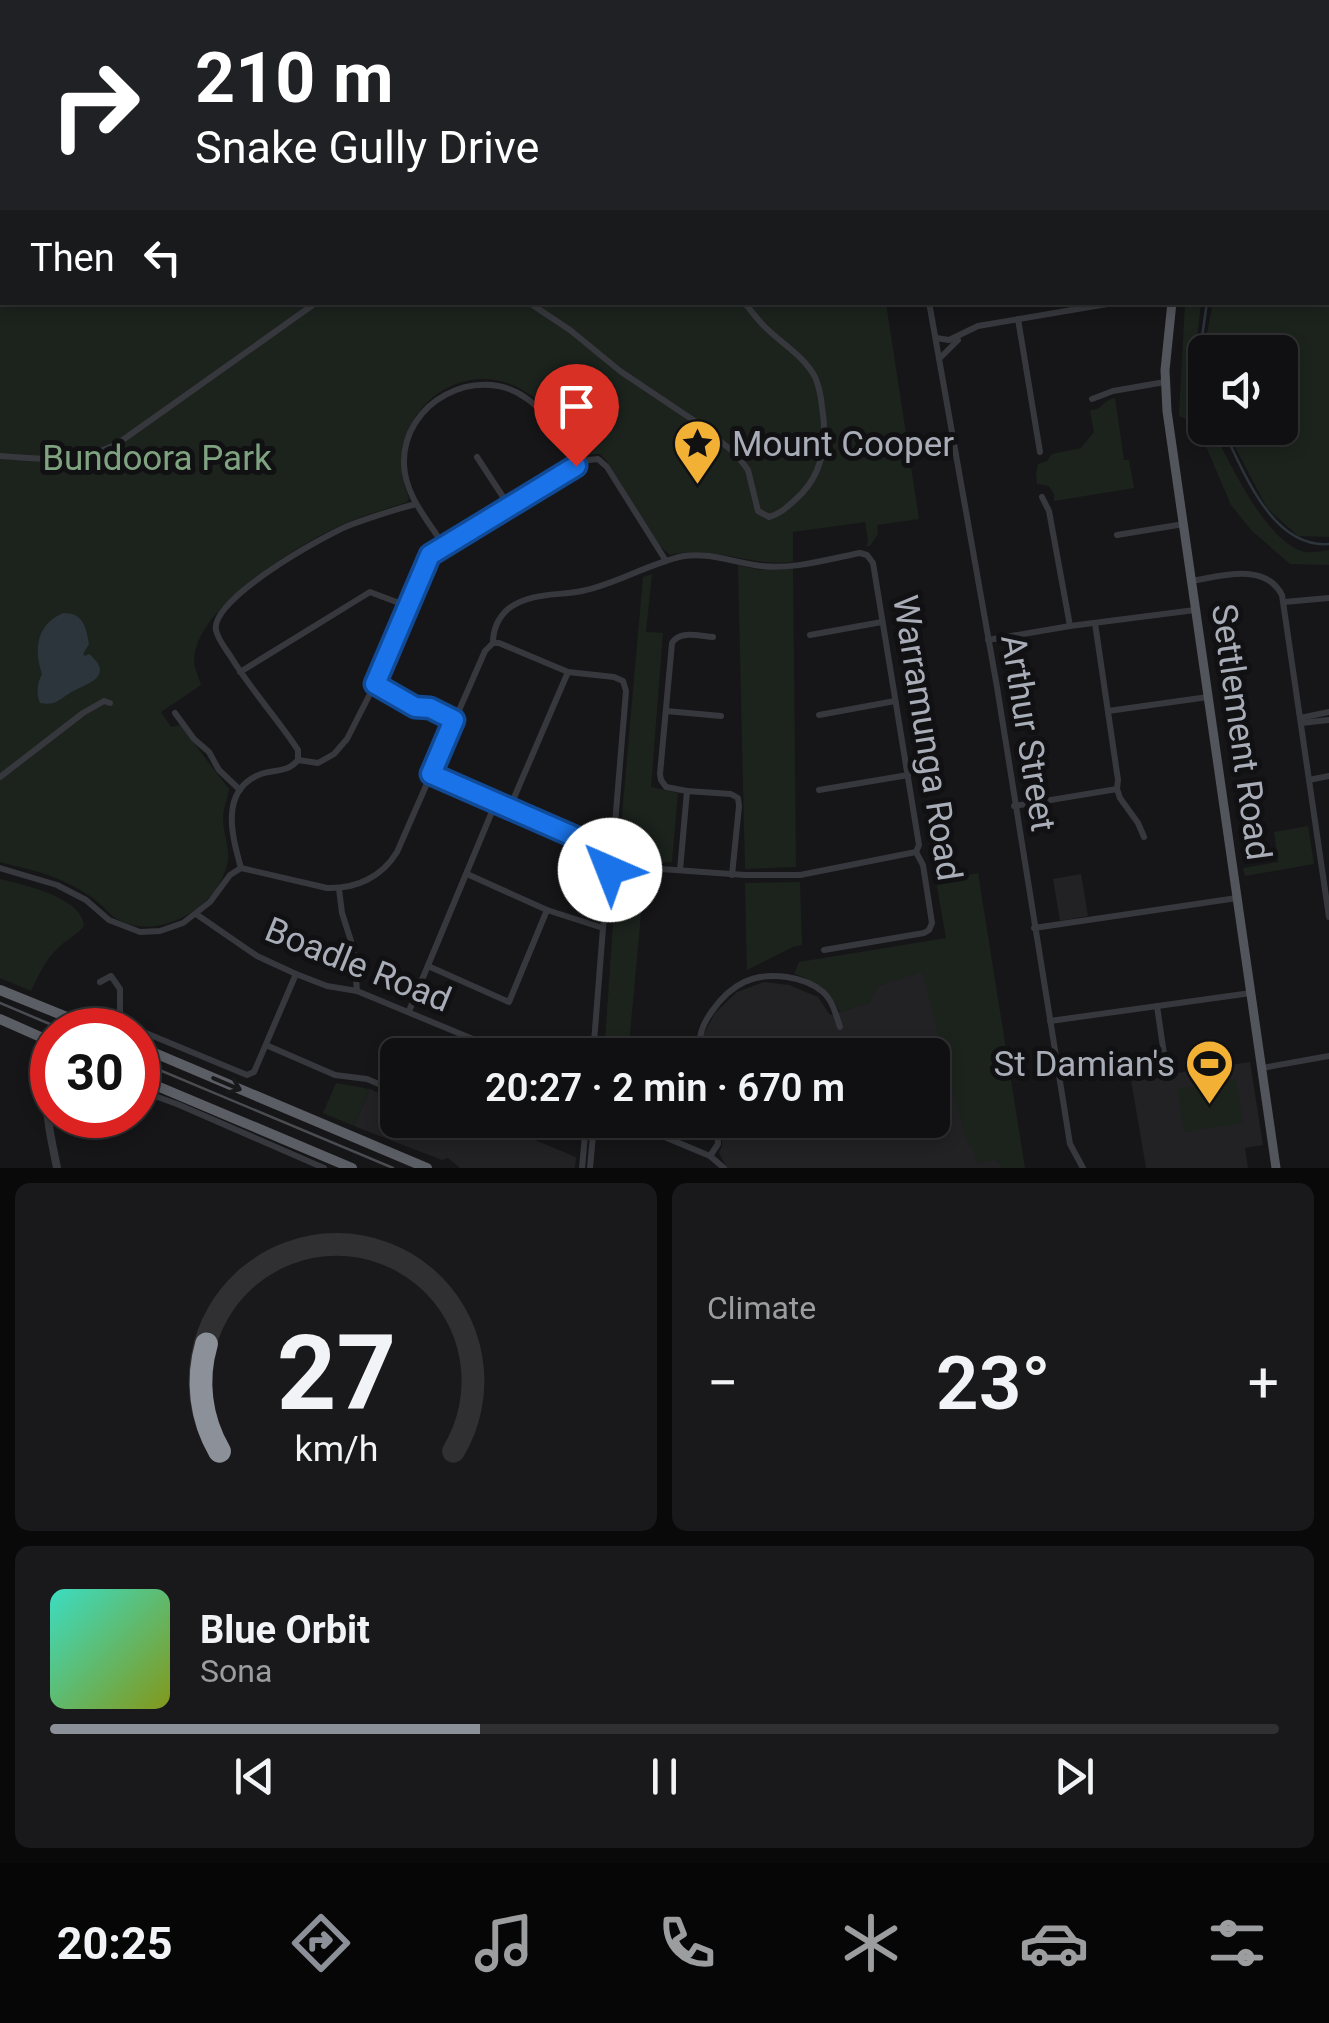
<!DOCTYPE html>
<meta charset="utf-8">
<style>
:root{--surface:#101012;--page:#19191b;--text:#f1f3f6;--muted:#9c9d9f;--line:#303032;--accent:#8c9099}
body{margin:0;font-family:Roboto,sans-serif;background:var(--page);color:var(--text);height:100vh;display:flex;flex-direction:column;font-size:38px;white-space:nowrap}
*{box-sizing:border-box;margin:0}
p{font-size:32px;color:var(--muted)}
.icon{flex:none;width:55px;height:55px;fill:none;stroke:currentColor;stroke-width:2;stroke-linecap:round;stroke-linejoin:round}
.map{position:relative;height:1168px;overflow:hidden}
.sheet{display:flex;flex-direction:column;gap:15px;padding:15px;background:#09090a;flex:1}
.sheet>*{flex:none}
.hud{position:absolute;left:0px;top:0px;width:1330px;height:305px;box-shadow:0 5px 15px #0003,0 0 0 2px var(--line);background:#202124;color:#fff;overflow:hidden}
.buttons{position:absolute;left:1188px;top:335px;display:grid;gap:20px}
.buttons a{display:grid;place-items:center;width:110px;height:110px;border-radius:15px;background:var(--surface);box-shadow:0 5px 15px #0003,0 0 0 2px var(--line);font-size:50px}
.speed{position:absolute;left:30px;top:1008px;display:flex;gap:20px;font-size:50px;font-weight:700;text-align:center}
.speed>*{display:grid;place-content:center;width:130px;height:130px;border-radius:50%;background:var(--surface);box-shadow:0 5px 15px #0003,0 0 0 2px var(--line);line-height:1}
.speed .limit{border:15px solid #d22;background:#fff;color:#111}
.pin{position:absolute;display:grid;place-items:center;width:85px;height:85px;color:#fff;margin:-102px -42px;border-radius:50% 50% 50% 0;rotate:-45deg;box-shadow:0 0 10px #0007}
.pin .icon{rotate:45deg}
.me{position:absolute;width:110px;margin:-55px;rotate:316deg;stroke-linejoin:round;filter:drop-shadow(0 0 8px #0008)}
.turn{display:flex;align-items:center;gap:35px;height:210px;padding:0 30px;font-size:45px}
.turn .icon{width:130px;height:130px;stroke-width:2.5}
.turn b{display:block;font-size:70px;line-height:85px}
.then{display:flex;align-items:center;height:95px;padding:0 30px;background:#0003;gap:20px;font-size:38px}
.big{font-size:75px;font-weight:600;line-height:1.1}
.sheet .card{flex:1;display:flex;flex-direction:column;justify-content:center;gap:15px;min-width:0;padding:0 35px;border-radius:15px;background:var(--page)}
.sheet .dial{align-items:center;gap:0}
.dial svg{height:260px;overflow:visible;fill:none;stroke:var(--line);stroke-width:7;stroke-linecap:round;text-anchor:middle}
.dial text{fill:var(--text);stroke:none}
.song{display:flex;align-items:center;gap:30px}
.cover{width:120px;height:120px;border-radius:15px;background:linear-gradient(135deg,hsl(170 70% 55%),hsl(70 70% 35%))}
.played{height:10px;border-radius:5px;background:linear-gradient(90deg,var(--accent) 35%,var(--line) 35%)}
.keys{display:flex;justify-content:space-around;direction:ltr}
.heat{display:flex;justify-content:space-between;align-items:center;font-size:55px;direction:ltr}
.sheet .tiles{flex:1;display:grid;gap:15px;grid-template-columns:1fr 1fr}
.card:last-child{grid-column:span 2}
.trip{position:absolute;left:380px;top:1038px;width:570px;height:100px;border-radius:15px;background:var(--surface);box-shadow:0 5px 15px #0003,0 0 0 2px var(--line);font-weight:600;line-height:100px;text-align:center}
.menu{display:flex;height:160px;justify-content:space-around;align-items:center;background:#060607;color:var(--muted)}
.menu .icon{width:70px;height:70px}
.menu .current{color:var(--accent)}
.menu b{font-size:45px;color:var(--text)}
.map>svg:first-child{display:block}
.built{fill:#222225}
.green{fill:#1c231d}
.water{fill:#2c353c}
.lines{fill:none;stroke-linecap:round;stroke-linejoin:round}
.stream{stroke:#2c353c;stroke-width:2.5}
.minor{stroke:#37383d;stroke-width:6}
.tertiary{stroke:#37383d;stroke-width:8}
.primary{stroke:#53555c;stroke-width:9}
.trunk{stroke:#5b5e65;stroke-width:10}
.tram{stroke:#4a4c52;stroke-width:2.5}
.oneway{stroke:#18191b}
.route-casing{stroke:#114b97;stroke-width:25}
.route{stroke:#1a73e8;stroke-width:18}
.labels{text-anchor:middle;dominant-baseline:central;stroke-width:10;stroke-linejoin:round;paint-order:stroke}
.poi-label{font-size:35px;fill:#a8adb8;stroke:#111113;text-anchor:start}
.park-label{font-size:35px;fill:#7fa381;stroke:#111113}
.street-label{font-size:35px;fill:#a8adb8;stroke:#111113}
</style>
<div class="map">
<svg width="1329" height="1168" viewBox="0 0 1329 1168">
<rect width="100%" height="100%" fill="#161618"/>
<!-- built -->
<g class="built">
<polygon points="1081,874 1088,916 1060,921 1053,879"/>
<polygon points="922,971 940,1034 995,1160 1000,1163 1001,1168 727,1168 719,1153 722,1146 721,1120 932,1120 932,1055 704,1055 702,1048 703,1035 715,1013 737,992 764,982 789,985 818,997 830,1015 869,1003 878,986"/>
<polygon points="1250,1062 1263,1145 1245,1148 1248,1168 1146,1168 1131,1080"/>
<polygon points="370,1089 397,1102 398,1120 410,1120 455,1139 464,1120 505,1120 527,1129 535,1140 576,1157 575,1168 460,1168 448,1158 442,1160 354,1126"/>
</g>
<!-- green -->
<g class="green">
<path d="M0,0H781V2H2V302L886,303L919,519L877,525L878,534L870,546H866L868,542L865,522L793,532V562C747,567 716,545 670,555L659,545L607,461L600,454H591L579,459L574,455C562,434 551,408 529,394C459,346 376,422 409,498L407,502C383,510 358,517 335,528C292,549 192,610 194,663C195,670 199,678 201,685L161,712L171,727L180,725L229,789C228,799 223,808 223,819C223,835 231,849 227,865C216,909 158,942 117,919C110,915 105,908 99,903C90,895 78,888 67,883C46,872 22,868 0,862Z"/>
<polygon points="1328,95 1329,97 1329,537 1298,536 1267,508 1225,428 1280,428 1280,352 1205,352 1205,368 1202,357 1213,303 1328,302"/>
<path d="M1185,303H1201L1192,384L1205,413V428H1212C1229,461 1266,543 1305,552C1312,553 1322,551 1329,550V565L1290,564L1252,531L1231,505L1196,423L1179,416Z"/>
<path d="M1115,398L1124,460H1129L1134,488L1054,501V494L1049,486L1037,484L1036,474L1038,464L1047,461L1052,454L1081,448L1094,432L1090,410C1102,411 1104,399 1115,398Z"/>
<polygon points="738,565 760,570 793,569 796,867 745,869"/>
<polygon points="652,574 646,632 663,633 651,787 678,793 672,862 657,863 643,857 645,871 628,1055 604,1055 617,867 624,862 630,846 621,827 643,577"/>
<polygon points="1308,826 1314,864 1245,876 1243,868 1278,862 1274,832"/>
<path d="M978,873L1025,1168H1001L1000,1163L995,1160L977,1164L972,1148L967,1143L922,972L878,986L869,1003L840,1012C830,990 816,981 794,974L799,962L946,938L936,881Z"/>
<path d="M0,879C24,885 82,897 84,926C77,935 67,939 58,948C45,960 39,975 31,991L0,978Z"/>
<polygon points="800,882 802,945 793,947 747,970 745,883"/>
<polygon points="1236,1079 1243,1123 1184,1132 1177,1089"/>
<polygon points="336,1083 370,1089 354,1126 323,1113"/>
</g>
<!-- water -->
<path class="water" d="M63,613C83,613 86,626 89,644L83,654L85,656L89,654C116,677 87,683 70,693C59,700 54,706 40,703C36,693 37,684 42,674C34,649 36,625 63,613Z"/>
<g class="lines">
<!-- stream -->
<g class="stream">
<polyline points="746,2 747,0"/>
<polyline points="1205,390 1198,365 1207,302"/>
<path d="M1222,428C1244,471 1271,548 1329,544"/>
</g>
<!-- minor -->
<g class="minor">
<polyline points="860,2 876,0"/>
<polyline points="1043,2 1043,0"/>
<polyline points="1123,2 1123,0"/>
<polyline points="1328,50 1329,49"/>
<polyline points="0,79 2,79"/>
<path d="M528,302L570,330L620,371L699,424L736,454L748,470L758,511L769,517C780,514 786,508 795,500C823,476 828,443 822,407C821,397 819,386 815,377C804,356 781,343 765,327C757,319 751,311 744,302"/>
<polyline points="929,302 997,687 1070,1144 1083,1168"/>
<polyline points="1018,319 1040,452"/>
<polyline points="936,338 949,340 978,326 1119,302"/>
<polyline points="939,359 958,340"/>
<polyline points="1092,399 1113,391 1165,382"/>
<path d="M0,456C46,459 75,465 117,444L317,302"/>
<polyline points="477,457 509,506"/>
<polyline points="1042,497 1049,511 1070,626"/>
<polyline points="1117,535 1184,524"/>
<path d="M444,546C428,520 405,496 404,464C402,402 477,363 526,398C549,413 562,444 577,466"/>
<path d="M1192,581C1221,576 1265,562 1282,595L1329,917"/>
<polyline points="1284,602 1329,598"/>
<polyline points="1095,623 1118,780 1117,789 1120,798 1138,823 1144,837"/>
<polyline points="810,635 882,622"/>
<polyline points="988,640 1070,626 1195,610"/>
<polyline points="493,643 499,643 568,672 614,677 623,681 626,691 614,836"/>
<polyline points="240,672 370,592 407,606"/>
<polyline points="375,684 415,707 431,708 455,719"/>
<polyline points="666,711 721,716"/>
<polyline points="1108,711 1208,697"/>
<polyline points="175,713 194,739 209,752 219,770 240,790"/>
<polyline points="819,715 895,701"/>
<polyline points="1300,718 1329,712"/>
<polyline points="1301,723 1329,720"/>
<polyline points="298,760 318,763 334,754 347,739 375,684 430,555 577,466 588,460 598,459 607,467 666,561"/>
<path d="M298,760V750C277,718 251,690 231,657C226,649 218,640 216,630C210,599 323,536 350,525C372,517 393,510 416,504"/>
<polyline points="431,774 599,847"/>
<polyline points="0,777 83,713 104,701 110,703"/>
<polyline points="1309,780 1329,776"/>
<polyline points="819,790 908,775"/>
<polyline points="687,791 731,794 738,798 739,806 732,875"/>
<polyline points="1014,806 1117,789"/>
<polyline points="510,807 568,672"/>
<circle cx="612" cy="849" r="13"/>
<polyline points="624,855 661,869 745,875 800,875 916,852"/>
<path d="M0,868L57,885L86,900L109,920L140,932L160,931L183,923L210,902L230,875L241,868L327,888C356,889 382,877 397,852L485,651L493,643C493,630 498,618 508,609C530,592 557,596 582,591C617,584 649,563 684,556C710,552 735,563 761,566C793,570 828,559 860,553L867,555L873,563L919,845L916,852L923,865L932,923L929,930L924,933L824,950"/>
<path d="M241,868C232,836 219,790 261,774C276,769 287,773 298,760"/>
<path d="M680,870L687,791L666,787L661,780L660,774L672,643C680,630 699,636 713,637"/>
<polyline points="467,874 547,910 603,928"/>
<polyline points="339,889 342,913 351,941"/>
<polyline points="196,914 257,956 296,974 327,986 357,991 497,1049 506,1055"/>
<polyline points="1034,928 1237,898"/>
<polyline points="354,954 357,991"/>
<polyline points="428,966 509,1002 547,910"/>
<polyline points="100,982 111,976 120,989 120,1017 124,1024 247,1075 254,1072 296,974"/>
<polyline points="1157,1006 1167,1075"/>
<polyline points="409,1011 496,802"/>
<polyline points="1050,1021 1251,993"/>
<polyline points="266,1045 335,1075 367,1079 398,1092"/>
<polyline points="593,1055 603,928 611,863"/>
<path d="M701,1055C697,1038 702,1025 712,1011C731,984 754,972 787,977C800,979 813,983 823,992C833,1001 836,1015 840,1027"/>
<polyline points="1262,1068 1329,1056"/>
<polyline points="138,1090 177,1104 324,1168"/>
<polyline points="624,1120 710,1156 724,1168"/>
<polyline points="456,1124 457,1120"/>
<polyline points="710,1156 718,1144 717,1120"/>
<polyline points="582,1168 585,1135 584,1124"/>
<polyline points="590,1168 594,1124"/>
</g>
<!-- tertiary -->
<g class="tertiary">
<polyline points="1273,0 1275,2"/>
<polyline points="1328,77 1329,79"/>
<path d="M52,1071C41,1103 51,1136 57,1168"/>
</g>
<!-- primary -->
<g class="primary">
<polyline points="1206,2 1206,0"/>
<polyline points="1172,302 1165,370 1167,411 1276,1168"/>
</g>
<!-- trunk -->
<g class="trunk">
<polyline points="0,990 99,1030"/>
<polyline points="0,1019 52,1042"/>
<polyline points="138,1046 427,1168"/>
<polyline points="138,1078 352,1168"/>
</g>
<!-- tram -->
<g class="tram">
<polyline points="0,1003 64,1030"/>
<polyline points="138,1061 393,1168"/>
</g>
</g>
<!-- one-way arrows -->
<defs><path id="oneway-shaft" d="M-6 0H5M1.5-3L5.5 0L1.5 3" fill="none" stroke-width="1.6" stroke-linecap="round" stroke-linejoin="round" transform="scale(2.5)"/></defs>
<use class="oneway" href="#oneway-shaft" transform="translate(227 1084) rotate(23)"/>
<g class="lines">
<defs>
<polyline id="route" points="576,466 430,555 375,684 415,707 430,708 454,720 431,774 598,847 602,858 611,863 610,870"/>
</defs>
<!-- route casing -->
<use href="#route" class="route-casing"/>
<!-- route -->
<use href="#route" class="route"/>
</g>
<!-- icons -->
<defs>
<symbol id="sight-pin" viewBox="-11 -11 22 30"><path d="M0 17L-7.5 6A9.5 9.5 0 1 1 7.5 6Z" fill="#f2b134" stroke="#111113"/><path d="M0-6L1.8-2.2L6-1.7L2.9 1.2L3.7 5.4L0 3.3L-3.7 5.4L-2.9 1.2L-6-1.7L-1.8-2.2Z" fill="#111"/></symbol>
<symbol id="stadium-pin" viewBox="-11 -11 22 30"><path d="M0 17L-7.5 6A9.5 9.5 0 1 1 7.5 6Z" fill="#f2b134" stroke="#111113"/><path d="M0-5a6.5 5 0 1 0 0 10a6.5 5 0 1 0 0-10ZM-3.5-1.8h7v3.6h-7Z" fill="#111"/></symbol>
</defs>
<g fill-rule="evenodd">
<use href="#sight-pin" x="670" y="416" width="55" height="75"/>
<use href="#stadium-pin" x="1182" y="1036" width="55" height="75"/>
</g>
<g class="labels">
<!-- poi labels -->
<g class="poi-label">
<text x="732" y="444">Mount Cooper</text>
<text x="1175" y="1064" text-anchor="end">St Damian's</text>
</g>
<!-- park labels -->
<g class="park-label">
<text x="157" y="458">Bundoora Park</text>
</g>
<!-- street labels -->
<g class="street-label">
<text transform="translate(1241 732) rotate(82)">Settlement Road</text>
<text transform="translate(1028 733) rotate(81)">Arthur Street</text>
<text transform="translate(927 738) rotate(81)">Warramunga Road</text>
<text transform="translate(358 965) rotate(22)">Boadle Road</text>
</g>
</g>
</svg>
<div class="buttons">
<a><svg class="icon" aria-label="sound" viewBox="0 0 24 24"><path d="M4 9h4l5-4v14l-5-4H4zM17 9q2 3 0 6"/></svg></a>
</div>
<div class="speed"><div class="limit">30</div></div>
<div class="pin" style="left:576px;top:466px;background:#d93025"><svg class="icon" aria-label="arrive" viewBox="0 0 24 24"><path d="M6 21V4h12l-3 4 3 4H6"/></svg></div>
<svg class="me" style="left:610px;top:870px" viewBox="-20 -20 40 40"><circle r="19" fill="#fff"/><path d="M0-13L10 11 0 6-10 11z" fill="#1a73e8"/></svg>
<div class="trip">20:27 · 2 min · 670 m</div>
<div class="hud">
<div class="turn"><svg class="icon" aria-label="right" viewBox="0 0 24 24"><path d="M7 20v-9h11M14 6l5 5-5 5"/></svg><div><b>210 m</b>Snake Gully Drive</div></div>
<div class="then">Then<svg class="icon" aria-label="left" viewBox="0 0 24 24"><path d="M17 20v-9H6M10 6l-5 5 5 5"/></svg></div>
</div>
</div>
<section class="sheet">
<div class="tiles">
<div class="card dial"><svg viewBox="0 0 100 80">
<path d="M14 69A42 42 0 1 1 86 69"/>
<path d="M14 69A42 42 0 0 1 10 36" stroke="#8c9099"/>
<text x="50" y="56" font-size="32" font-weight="700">27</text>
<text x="50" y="72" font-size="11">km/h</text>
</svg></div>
<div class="card"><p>Climate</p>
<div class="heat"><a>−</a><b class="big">23°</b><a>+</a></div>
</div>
<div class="card">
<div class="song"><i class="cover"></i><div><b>Blue Orbit</b><p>Sona</p></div></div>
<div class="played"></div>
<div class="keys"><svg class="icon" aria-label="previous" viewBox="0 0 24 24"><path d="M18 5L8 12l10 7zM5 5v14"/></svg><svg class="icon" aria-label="pause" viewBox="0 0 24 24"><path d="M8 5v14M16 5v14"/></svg><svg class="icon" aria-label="next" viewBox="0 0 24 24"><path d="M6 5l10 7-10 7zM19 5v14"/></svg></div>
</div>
</div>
</section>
<nav class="menu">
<b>20:25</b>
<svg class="icon current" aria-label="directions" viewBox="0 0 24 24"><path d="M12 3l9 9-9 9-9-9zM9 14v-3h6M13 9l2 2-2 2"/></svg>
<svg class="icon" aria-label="music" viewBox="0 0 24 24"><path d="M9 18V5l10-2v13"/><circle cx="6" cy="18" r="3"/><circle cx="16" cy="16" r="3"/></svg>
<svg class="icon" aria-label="phone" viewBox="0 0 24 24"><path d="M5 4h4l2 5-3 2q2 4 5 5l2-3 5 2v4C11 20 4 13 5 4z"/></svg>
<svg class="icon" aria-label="climate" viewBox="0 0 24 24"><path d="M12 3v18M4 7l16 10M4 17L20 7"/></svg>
<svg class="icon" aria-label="car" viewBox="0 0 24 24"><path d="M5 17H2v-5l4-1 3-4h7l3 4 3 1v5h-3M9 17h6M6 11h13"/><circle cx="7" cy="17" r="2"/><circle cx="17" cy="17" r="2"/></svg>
<svg class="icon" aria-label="filters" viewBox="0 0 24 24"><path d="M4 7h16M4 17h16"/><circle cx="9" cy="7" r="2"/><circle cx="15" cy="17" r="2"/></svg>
</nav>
